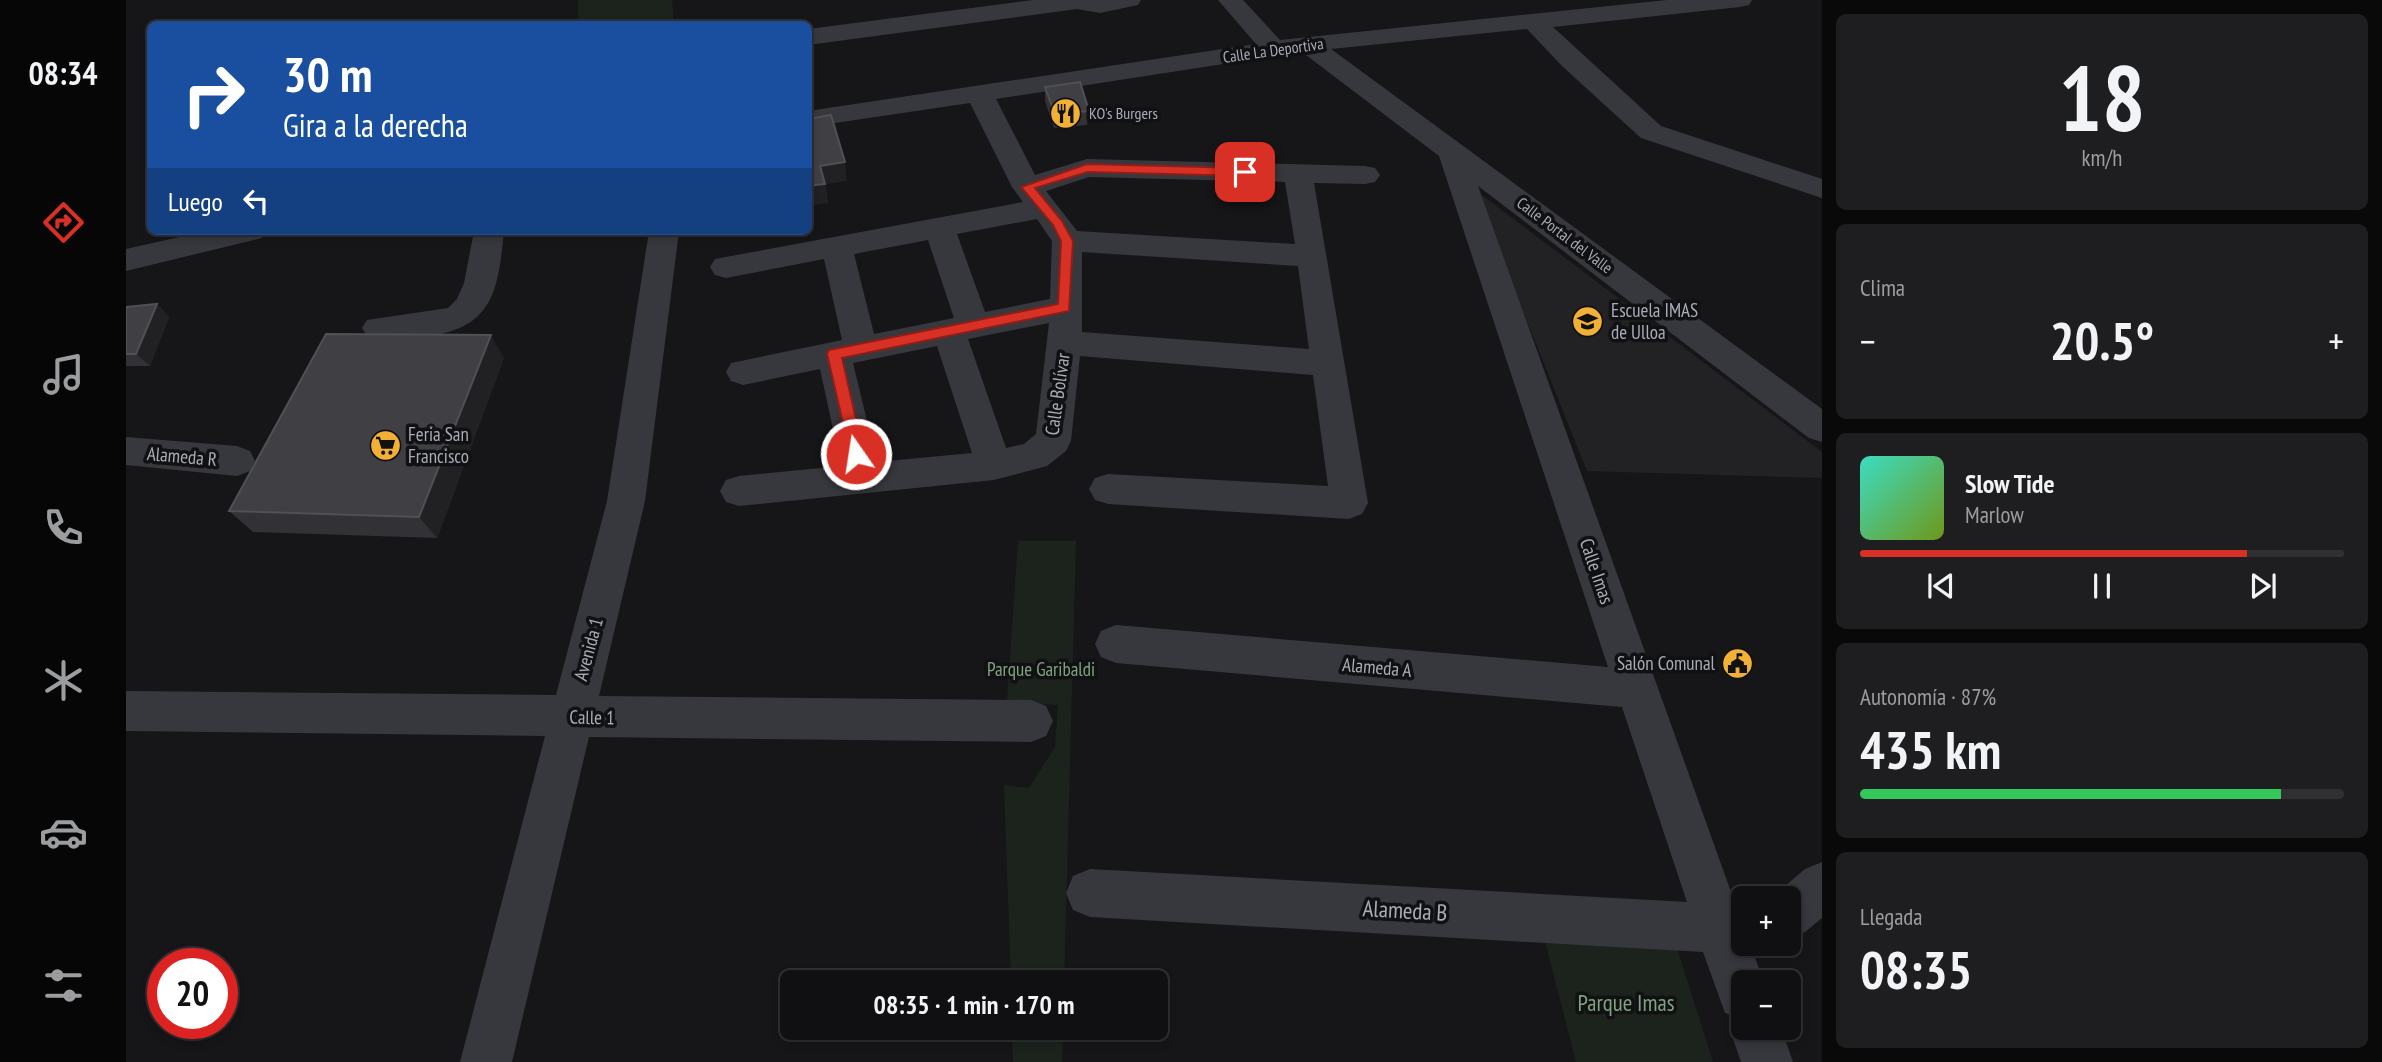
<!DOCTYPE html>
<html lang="es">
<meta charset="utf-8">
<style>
:root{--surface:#101012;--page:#1e1e20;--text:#f1f3f6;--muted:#9c9d9f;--line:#303032;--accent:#d93025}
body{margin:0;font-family:"PT Sans Narrow",sans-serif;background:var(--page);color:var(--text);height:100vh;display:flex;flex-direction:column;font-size:26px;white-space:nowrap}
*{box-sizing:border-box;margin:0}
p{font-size:23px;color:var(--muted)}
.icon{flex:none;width:38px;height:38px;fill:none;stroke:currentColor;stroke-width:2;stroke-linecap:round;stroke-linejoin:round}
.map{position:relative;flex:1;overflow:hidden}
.panel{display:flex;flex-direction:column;gap:14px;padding:14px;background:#09090a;width:560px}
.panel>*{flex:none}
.guide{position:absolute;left:21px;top:21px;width:665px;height:214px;border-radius:10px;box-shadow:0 4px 10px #0003,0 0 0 2px var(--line);background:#1a4fa0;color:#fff;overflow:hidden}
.controls{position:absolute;left:1605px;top:886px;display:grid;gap:14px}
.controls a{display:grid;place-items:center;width:70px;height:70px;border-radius:10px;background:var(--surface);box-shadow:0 4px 10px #0003,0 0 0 2px var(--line);font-size:35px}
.speed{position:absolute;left:21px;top:948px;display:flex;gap:14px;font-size:35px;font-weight:700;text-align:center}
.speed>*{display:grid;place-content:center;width:91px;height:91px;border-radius:50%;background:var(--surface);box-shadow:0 4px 10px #0003,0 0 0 2px var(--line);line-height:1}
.speed .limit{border:10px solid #d22;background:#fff;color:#111}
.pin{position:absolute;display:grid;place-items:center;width:60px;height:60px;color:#fff;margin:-30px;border-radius:14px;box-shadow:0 4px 10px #0006}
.me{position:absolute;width:77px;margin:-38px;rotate:347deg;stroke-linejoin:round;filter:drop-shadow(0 0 5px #0008)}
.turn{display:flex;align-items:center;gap:24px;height:147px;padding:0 21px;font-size:32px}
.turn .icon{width:91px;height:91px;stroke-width:2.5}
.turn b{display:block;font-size:49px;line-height:60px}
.then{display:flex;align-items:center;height:66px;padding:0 21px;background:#0003;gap:14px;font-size:26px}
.big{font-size:52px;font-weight:700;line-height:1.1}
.panel .tile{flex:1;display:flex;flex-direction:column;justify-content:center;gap:10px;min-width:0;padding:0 24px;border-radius:10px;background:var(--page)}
.panel .dial{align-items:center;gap:0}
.dial b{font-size:91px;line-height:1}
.song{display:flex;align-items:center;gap:21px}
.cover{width:84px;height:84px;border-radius:10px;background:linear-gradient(135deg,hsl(170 70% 55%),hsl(80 70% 35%))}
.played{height:7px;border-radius:4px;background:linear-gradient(90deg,var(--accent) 80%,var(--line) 80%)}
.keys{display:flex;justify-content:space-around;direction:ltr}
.heat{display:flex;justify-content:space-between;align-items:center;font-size:38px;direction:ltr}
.charge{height:10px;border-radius:5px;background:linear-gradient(90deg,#34c759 87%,var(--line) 0)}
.trip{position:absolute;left:654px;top:970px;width:388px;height:70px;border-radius:10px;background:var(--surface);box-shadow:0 4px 10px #0003,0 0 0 2px var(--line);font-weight:700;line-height:70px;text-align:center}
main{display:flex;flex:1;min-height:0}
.menu{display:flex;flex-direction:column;width:126px;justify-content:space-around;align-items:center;background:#060607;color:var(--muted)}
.menu .icon{width:49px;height:49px}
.menu .selected{color:var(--accent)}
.menu b{font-size:32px;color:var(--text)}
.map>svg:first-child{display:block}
.built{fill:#222225}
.green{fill:#1c231d}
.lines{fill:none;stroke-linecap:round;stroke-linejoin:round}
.minor{fill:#37383d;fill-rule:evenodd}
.wall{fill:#323236}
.shaded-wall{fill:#212124}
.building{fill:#3f3f44;stroke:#4f5156;stroke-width:2}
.route{fill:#d93025;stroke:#8d1f18;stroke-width:2}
.labels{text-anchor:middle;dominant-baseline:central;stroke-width:7;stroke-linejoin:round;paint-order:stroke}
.far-street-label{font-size:16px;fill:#a8adb8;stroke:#111113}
.far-poi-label{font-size:16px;fill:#a8adb8;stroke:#111113;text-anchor:start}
.poi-label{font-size:19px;fill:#a8adb8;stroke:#111113;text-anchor:start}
.street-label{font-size:19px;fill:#a8adb8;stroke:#111113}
.park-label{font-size:19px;fill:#7fa381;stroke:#111113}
.near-street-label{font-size:23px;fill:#a8adb8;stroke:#111113}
.near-park-label{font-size:23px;fill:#7fa381;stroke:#111113}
</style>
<main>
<nav class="menu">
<b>08:34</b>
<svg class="icon selected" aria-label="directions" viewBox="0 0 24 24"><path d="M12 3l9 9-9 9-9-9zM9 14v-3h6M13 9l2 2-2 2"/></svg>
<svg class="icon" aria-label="music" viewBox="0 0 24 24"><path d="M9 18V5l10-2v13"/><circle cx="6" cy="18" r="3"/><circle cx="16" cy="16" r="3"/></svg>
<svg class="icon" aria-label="phone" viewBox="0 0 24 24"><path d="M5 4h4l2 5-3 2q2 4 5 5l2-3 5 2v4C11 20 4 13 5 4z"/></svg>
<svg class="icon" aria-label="climate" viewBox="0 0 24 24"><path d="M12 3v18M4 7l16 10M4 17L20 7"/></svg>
<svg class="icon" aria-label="car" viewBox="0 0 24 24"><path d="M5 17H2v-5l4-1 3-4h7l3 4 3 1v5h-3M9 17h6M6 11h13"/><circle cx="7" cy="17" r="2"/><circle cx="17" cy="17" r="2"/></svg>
<svg class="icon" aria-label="filters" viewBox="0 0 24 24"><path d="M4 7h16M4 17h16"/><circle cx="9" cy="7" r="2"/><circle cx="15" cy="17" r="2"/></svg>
</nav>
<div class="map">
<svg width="1696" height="1062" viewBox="0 0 1696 1062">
<rect width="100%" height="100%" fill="#161618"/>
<!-- built -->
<polygon class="built" points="1348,189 1696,452 1696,478 1461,471"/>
<!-- green -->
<g class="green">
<polygon points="452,0 546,0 548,24 452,24"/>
<polygon points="892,541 950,541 938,982 885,982 878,785 903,788 929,747 932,705 881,702"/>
<polygon points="1418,937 1550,945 1587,1062 1450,1062"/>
<polygon points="886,1027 937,1027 936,1062 887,1062"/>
</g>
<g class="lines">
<!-- minor -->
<g class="minor">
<polygon points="907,0 1015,0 1012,5 974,13 951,9 682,45 682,29"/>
<path d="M1092,0H1117L1154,40L1541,0H1626L1623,5L1614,7L1427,27L1535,126L1696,179V198L1515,138L1436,66L1401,29L1205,49L1696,409V442L1683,438L1352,186L1609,903H1617V943H1633L1625,947L1638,982H1617V1027H1655L1667,1062H1615L1603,1027L1608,1016L1599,1013L1577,952L964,917L947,910L940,893L947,876L964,869L1561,902L1496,707L990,663L975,657L969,644L975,631L990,625L1482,667L1313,156L1176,52L870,99L909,175L961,159L1239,166L1249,168L1254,175L1249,182L1239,184L1188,183L1242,503L1236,514L1223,519L982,504L969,500L963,489L969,478L982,474L1202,486L1187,375L954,356L945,441L940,451L921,466L868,480L613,506L600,502L594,491L600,480L613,476L715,466L694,369L617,385L605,381L600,372L605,363L716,340L698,259L600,278L589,275L584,267L589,259L897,202L886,187L844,103L682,127V111L1130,44ZM963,177L1159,182L1169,244L951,231L920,191ZM911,219L926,241L924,299L859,312L831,234ZM802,240L828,318L748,334L728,254ZM956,252L1172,266L1183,349L956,332ZM923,323L910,434L898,444L880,448L842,339ZM811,346L846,453L751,462L727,363Z"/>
<polygon points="80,231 140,231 136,238 0,271 0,249"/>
<path d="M348,231H378C372,294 366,330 295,337C277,339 259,342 241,336L236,328L241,320L322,308L331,299L338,283Z"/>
<polygon points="523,231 553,231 519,501 473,696 905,700 920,706 927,721 920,736 905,742 463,737 386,1062 334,1062 419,736 0,731 0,691 430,695 481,501"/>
<polygon points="0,437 111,446 124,451 129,461 124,471 111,476 0,465"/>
<polygon points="1696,862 1696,918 1679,932 1662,939 1662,898 1645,898 1679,869"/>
</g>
</g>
<!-- wall -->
<g class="wall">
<polygon points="919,87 963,111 961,125 928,128 919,101"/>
<polygon points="31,304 43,317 24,366 0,366 0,307"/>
<polygon points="378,358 311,538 127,532 103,511"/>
</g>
<!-- shaded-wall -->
<g class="shaded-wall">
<polygon points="719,162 721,181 700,184 702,203 682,206 682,186 694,166"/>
<polygon points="31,304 43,317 24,366 10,354"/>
<polygon points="365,335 378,358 311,538 293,517"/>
</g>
<!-- building -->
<g class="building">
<polygon points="954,82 963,111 929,115 919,87"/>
<polygon points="705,115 719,162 694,166 699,184 682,186 682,119"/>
<polygon points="31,304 10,354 0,354 0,307"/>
<polygon points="200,334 365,335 293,517 103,511"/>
</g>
<!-- route -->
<polygon class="route" points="961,164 1119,168 1125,172 1119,176 962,172 909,188 936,221 947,241 943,311 716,358 738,454 736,458 725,458 701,354 703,350 932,304 935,241 927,225 895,187"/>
<!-- icons -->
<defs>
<symbol id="restaurant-disc" viewBox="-11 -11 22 22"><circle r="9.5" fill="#f2b134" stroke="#111113"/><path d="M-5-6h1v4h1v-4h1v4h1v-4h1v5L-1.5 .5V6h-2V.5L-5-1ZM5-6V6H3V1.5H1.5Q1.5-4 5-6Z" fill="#111"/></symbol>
<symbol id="school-disc" viewBox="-11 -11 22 22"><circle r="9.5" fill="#f2b134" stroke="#111113"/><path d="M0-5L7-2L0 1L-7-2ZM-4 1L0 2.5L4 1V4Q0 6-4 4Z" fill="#111"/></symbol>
<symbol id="supermarket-disc" viewBox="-11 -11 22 22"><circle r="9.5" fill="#f2b134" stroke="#111113"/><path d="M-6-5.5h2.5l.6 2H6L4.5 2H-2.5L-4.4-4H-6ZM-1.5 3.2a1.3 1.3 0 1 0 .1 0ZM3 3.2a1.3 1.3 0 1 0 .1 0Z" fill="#111"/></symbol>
<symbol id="civic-disc" viewBox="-11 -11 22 22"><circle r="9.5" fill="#f2b134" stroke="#111113"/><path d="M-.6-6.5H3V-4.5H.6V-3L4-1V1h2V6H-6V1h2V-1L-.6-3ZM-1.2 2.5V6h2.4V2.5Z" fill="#111"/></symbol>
</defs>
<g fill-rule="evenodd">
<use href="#restaurant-disc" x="922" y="96" width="35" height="35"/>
<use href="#school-disc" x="1444" y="304" width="35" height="35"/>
<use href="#supermarket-disc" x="242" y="428" width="35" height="35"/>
<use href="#civic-disc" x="1594" y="646" width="35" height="35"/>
</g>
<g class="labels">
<!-- far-street labels -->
<g class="far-street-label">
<text transform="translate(1147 50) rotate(-8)">Calle La Deportiva</text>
<text transform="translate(1439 235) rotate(37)">Calle Portal del Valle</text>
</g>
<!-- far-poi labels -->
<g class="far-poi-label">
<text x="963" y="113">KO's Burgers</text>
</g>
<!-- poi labels -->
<g class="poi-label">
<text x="1485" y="310">Escuela IMAS<tspan x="1485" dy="22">de Ulloa</tspan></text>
<text x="282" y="434">Feria San<tspan x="282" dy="22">Francisco</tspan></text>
<text x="1589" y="663" text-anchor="end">Salón Comunal</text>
</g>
<!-- street labels -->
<g class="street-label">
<text transform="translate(931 394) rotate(-82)">Calle Bolívar</text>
<text transform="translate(56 456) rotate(5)">Alameda R</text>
<text transform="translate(1471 571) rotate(71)">Calle Imas</text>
<text transform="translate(462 649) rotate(-75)">Avenida 1</text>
<text transform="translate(1251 667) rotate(5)">Alameda A</text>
<text transform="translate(466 717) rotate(1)">Calle 1</text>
</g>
<!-- park labels -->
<g class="park-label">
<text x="915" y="669">Parque Garibaldi</text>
</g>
<!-- near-street labels -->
<g class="near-street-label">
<text transform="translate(1279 910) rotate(3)">Alameda B</text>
</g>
<!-- near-park labels -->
<g class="near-park-label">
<text x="1500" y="1002">Parque Imas</text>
</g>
</g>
</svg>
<div class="controls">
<a>+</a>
<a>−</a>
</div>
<div class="speed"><div class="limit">20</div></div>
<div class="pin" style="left:1119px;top:172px;background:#d93025"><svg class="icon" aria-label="arrive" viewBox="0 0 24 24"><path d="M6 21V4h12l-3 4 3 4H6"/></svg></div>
<svg class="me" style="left:730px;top:454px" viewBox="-20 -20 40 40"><circle r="17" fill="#d93025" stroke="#fff" stroke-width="3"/><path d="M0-11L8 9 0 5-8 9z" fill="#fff"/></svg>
<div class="trip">08:35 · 1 min · 170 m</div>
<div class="guide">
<div class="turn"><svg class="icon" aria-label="right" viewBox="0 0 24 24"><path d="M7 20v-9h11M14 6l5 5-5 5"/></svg><div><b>30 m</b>Gira a la derecha</div></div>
<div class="then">Luego<svg class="icon" aria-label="left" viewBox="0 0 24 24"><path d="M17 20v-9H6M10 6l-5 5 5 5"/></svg></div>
</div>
</div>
<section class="panel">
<div class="tile dial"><b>18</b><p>km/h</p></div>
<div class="tile"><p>Clima</p>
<div class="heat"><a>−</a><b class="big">20.5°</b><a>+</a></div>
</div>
<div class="tile">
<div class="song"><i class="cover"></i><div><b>Slow Tide</b><p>Marlow</p></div></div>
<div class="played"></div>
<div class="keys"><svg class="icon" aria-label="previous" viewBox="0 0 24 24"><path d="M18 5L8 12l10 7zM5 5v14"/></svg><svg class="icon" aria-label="pause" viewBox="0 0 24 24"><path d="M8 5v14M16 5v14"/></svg><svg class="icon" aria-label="next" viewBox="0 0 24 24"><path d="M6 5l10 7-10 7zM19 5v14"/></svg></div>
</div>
<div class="tile"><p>Autonomía · 87%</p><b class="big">435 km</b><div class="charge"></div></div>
<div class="tile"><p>Llegada</p><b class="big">08:35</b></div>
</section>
</main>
